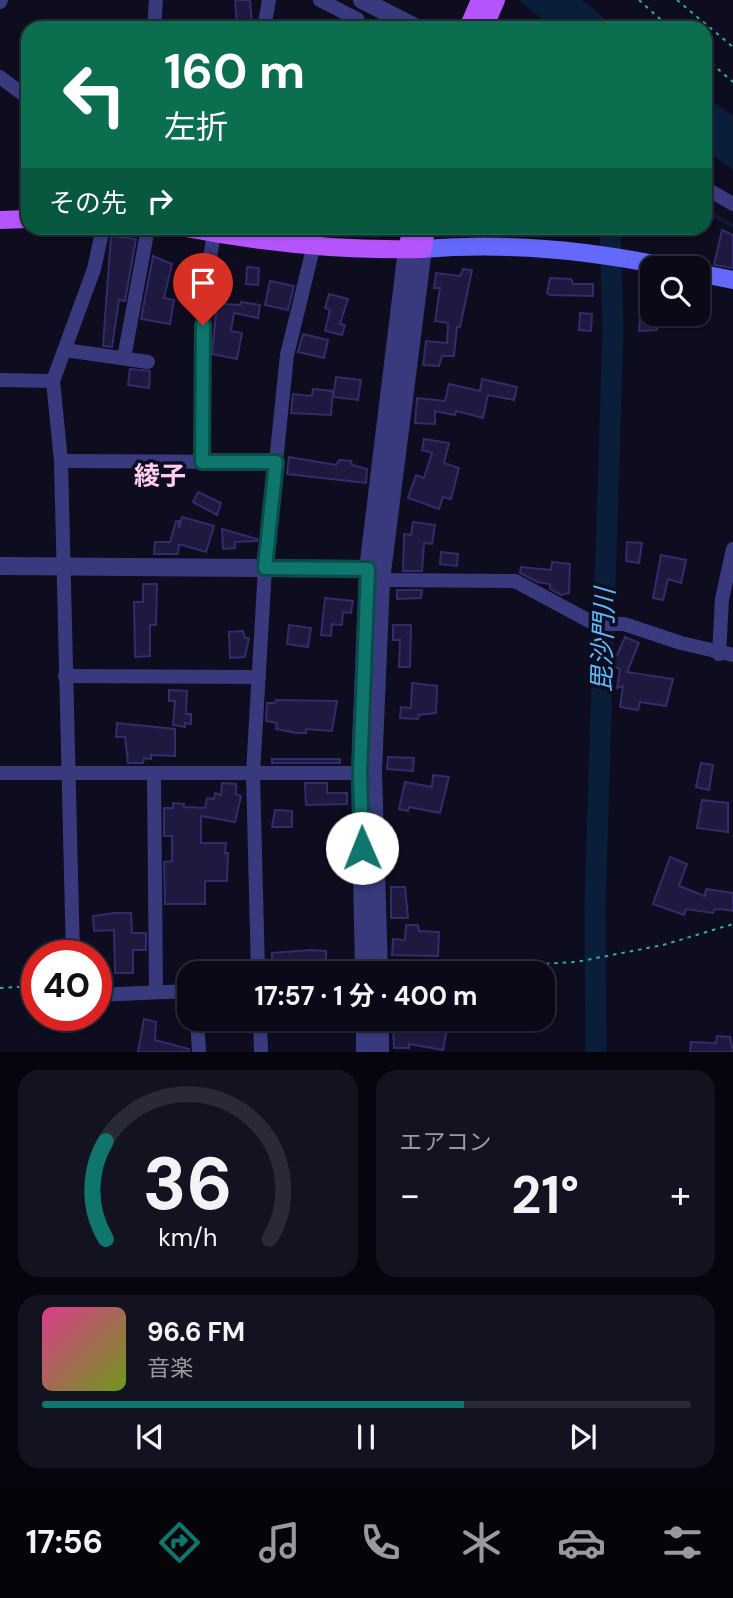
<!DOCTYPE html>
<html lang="ja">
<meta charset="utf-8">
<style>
:root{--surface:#0a0917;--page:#131220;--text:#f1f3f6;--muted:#999aa1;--line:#2a2a36;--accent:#0f766e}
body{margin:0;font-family:"DM Sans","Noto Sans JP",sans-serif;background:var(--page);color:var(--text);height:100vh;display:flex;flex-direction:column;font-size:26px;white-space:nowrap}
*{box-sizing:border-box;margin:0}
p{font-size:23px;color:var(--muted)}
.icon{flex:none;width:38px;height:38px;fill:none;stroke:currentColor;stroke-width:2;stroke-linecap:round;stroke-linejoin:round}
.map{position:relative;height:1052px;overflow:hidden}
.details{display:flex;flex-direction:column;gap:18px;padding:18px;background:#06050d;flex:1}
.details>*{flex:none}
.banner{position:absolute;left:21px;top:21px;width:691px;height:214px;border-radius:21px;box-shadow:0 2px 5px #0004,0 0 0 2px var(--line);background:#0b6e4f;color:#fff;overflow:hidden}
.tools{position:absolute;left:640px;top:256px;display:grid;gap:14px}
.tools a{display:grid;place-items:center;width:70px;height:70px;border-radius:14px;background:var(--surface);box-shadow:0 2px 5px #0004,0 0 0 2px var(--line);font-size:35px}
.speed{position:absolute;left:21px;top:940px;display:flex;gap:14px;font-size:35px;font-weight:700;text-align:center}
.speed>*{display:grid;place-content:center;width:91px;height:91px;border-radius:50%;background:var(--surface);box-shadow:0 2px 5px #0004,0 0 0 2px var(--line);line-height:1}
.speed .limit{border:10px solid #d22;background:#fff;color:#111}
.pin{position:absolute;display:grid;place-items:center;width:60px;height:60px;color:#fff;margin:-72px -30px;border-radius:50% 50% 50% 0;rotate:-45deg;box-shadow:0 0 7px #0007}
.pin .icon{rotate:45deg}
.me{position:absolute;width:77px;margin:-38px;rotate:359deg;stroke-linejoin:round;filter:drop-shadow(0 0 5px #0008)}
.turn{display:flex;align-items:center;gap:24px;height:147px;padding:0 28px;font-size:32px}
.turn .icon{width:91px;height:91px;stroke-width:2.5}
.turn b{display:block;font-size:49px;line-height:60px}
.then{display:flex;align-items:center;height:66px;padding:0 28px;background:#0003;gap:14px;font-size:26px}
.big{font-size:52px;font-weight:700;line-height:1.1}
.details .card{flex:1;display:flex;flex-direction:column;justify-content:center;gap:10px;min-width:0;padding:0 24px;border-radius:21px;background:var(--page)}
.details .dial{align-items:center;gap:0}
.dial svg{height:182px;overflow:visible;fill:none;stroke:var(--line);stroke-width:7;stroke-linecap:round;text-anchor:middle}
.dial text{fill:var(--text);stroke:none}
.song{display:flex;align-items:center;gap:21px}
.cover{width:84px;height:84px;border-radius:10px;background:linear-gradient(135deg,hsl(330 70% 55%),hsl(80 70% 35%))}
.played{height:7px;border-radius:4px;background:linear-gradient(90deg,var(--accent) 65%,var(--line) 65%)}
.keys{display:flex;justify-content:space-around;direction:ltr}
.heat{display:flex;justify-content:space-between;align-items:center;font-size:38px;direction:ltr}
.details .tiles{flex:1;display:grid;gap:18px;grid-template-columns:1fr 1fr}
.card:last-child{grid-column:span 2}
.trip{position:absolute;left:177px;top:961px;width:378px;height:70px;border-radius:21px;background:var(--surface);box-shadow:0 2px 5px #0004,0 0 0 2px var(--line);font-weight:700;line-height:70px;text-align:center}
.dock{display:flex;height:112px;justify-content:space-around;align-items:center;background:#040409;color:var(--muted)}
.dock .icon{width:49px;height:49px}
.dock .on{color:var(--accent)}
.dock b{font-size:32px;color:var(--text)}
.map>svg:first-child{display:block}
.water{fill:#0a1e3a}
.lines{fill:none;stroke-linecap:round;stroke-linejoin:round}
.stream{stroke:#0a1e3a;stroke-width:3.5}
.river{stroke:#0a1e3a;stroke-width:21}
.building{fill:#1e193f;stroke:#342b6b;stroke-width:2}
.path{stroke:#2fae9e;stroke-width:2;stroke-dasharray:3.5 5;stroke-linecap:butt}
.minor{stroke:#383a7d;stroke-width:14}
.tertiary{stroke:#383a7d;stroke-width:18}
.secondary{stroke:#6469fc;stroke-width:18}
.primary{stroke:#b354fc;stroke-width:18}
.route-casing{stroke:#0a4d48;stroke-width:18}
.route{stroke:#0f766e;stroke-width:12}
.labels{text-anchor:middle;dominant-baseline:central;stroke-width:7;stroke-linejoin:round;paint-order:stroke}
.neighbourhood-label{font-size:26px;font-weight:bold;fill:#fecdef;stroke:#0e0c1f}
.water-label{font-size:26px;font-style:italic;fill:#5bbbfc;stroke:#0e0c1f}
</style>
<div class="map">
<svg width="733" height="1052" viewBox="0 0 733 1052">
<rect width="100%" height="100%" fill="#0e0c1f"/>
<!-- water -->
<g class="water">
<polygon points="519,0 582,0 616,28 552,28"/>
<polygon points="705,96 733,116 733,170 705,150"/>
</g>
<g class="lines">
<!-- stream -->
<polyline class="stream" points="705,210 733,226"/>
<!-- river -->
<polyline class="river" points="596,1052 595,904 613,330 610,228"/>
</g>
<!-- building -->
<g class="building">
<polygon points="235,0 250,0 252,24 237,26"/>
<polygon points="722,230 733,235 733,268 714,265"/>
<polygon points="111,236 136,239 125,301 119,300 112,347 103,346"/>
<polygon points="153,256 172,264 164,298 174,300 170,324 141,319"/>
<polygon points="247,267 259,268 258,285 246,284"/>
<polygon points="463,269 472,270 460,327 457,327 454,356 442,356 439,366 423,365 426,341 447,343 448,323 435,321 440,288 434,288 436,273 460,276"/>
<polygon points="550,278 571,279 573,284 593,284 593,296 550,295 547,293"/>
<polygon points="270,281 294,286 288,310 265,305"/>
<polygon points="329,294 348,299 340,324 345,325 342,335 325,331 330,310 325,308"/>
<polygon points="641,301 653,302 653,313 658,313 657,330 639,331"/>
<polygon points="241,302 260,305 258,318 234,313 231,331 242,333 237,359 212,354 216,312 213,312 213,303 240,305"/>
<polygon points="580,313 592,314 591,331 579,330"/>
<polygon points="303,334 328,340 324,358 298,352"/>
<polygon points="130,369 150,371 149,388 128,385"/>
<polygon points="336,377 361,380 358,400 333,397"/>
<polygon points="482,379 517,387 514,400 488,395 483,418 456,411 455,415 435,411 435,424 415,423 417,398 445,401 449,384 480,391"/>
<polygon points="313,389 333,391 331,415 291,413 293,394 312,396"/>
<polygon points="424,439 449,443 444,463 459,468 451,499 443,497 439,509 408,498 416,475 424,478 432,453 422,450"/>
<polygon points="289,457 336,465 339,460 351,461 352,465 367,469 366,483 287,474"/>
<polygon points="198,492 221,503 217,515 193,502"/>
<polygon points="182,517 214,526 206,552 182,545 179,545 178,554 154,554 155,542 170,542 176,521 179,521 179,528"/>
<polygon points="413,522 435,525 432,544 424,543 422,571 403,571 404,534 411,535"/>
<polygon points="222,529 257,539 257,541 235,542 235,548 223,549"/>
<polygon points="627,542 642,543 639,563 626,561"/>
<polygon points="441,552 458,554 457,566 440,564"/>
<polygon points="661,555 686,560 681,583 668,579 663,600 653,598"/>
<polygon points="552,562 570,564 569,593 561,595 550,589 550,584 537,582 520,573 521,567 551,570"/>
<polygon points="143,584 157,584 156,625 150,625 150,656 135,657 134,602 143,602"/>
<polygon points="397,590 422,590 421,598 397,599"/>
<polygon points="325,598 353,601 351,613 343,612 342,625 332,624 331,636 321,635"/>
<polygon points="289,625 311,628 308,647 287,644"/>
<polygon points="393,625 411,625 410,667 399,667 400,640 393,640"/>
<polygon points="243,631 245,638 249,638 245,657 230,658 229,632"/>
<polygon points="625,637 639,643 627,672 673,679 666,706 640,702 638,710 620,707 623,686 617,688 620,669 612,666"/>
<polygon points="412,683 437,686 436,713 419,715 418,719 400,718 401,707 411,708"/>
<polygon points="169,690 187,691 186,714 191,714 191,724 185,723 185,727 173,725 175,701 169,701"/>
<polygon points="276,700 337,701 332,731 306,729 306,733 296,733 276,729 277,723 266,721 267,703 275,703"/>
<polygon points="117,723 175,729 175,756 151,755 151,759 144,758 143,763 128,763 125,737 116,737"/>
<polygon points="388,757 414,758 413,771 387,769"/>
<rect x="272" y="759" width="68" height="4"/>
<polygon points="701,763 713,765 709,790 696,787"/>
<polygon points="433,775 449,777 440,813 409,807 408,811 399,809 405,782 432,787"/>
<polygon points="222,783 236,784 236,794 241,796 235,822 201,816 201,843 226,843 225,853 228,853 227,881 205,881 205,904 165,904 164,862 172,861 172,836 164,836 164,808 173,808 173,803 184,804 184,807 205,808 207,798 214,799 215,793 221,795"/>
<polygon points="305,783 327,783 327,793 347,793 347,804 306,805"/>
<polygon points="702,800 728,803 728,832 697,828"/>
<polygon points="275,810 292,811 292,827 272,827"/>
<polygon points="670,857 687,864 679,886 705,896 706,889 733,893 733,911 721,909 714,910 713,913 686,909 684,915 653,904"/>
<polygon points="391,887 405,887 408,918 391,918"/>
<polygon points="114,913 131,913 132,933 146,933 146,950 133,950 133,973 115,973 114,930 94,931 93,916"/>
<polygon points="406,925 418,925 419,931 439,932 438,956 392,955 393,939 405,940"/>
<polygon points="311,950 326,951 326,968 272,970 272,953"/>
<polygon points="144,1019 156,1022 155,1040 189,1049 189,1052 138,1052"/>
<polygon points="422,1019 448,1024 443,1050 409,1044 409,1048 394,1048 393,1027 420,1026"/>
<polygon points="717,1036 730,1037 733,1052 690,1052 691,1042 716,1043"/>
</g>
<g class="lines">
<!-- path -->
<g class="path">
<polyline points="639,0 670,28"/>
<polyline points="677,0 733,47"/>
<polyline points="705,58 733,82"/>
<polyline points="393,972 576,962 663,945 733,924"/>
<polyline points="0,988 37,986"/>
</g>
<!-- minor -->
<g class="minor">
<polyline points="320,0 357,19 355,28"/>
<polyline points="0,2 1,0"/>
<polyline points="154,28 156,0"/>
<polyline points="264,28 269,0"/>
<polyline points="0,77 28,98"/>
<polyline points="705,188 733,204"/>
<polyline points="65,350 148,362"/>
<polyline points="124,358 148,228"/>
<polyline points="0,380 53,381 61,461 73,956"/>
<polyline points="53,381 94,269 103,228"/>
<polyline points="61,461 276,462"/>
<polyline points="202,462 203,297 215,228"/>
<polyline points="381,580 515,581 595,624 624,624 681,643 733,655"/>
<polyline points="719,654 722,599 733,549"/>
<polyline points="65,676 259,677"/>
<polyline points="0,773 360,773"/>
<polyline points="154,774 156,992"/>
<polyline points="258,973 253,773 265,568 287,355 318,228"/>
<polyline points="96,995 189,991"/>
<polyline points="197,1018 199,1052"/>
<polyline points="260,1018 261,1052"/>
</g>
<!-- tertiary -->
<g class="tertiary">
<polyline points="362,0 417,28"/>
<polyline points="0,566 368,569 376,576"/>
<polyline points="364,973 360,773 368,569 407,249"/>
<polyline points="379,973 373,771 381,580 423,249"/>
<polyline points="365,1018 365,1052"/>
<polyline points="380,1018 380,1052"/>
</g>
<!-- secondary -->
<g class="secondary">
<path d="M423,249C508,242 591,250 674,268"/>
<polyline points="698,273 733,280"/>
</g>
<!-- primary -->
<g class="primary">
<polyline points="468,28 480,0"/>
<polyline points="484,28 496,0"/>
<polyline points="0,220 28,219"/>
<path d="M186,228C264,243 343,251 423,249L426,228"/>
<polyline points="407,249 412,228"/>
</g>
</g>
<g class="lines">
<defs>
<polyline id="route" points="203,325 202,462 276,462 265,568 368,569 360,773 362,848"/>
</defs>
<!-- route casing -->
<use href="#route" class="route-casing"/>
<!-- route -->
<use href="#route" class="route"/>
</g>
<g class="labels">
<!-- neighbourhood labels -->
<g class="neighbourhood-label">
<text x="160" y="476">綾子</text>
</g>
<!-- water labels -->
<g class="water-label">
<text transform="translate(603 640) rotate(-88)">毘沙門川</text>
</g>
</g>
</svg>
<div class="tools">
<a><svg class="icon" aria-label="search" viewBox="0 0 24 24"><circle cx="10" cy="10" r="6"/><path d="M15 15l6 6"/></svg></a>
</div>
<div class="speed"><div class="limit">40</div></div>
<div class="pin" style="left:203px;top:325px;background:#d93025"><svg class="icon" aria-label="arrive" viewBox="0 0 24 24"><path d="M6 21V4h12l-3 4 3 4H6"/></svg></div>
<svg class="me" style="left:362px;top:848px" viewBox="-20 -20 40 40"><circle r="19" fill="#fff"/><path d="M0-13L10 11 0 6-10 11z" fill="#0f766e"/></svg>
<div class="trip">17:57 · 1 分 · 400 m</div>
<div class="banner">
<div class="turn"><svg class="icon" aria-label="left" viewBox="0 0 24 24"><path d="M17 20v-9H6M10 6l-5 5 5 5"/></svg><div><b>160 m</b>左折</div></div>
<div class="then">その先<svg class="icon" aria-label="right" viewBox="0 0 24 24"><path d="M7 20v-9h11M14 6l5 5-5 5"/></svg></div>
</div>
</div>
<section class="details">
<div class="tiles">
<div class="card dial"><svg viewBox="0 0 100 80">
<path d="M14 69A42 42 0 1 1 86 69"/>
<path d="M14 69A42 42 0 0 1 14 26" stroke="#0f766e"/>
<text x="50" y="56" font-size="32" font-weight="700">36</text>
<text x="50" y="72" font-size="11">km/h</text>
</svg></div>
<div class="card"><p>エアコン</p>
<div class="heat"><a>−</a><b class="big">21°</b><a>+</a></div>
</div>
<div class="card">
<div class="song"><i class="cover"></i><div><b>96.6 FM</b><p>音楽</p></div></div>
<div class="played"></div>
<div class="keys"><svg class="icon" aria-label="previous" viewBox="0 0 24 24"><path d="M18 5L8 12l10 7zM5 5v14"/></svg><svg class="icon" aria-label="pause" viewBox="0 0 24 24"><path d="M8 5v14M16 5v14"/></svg><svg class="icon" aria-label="next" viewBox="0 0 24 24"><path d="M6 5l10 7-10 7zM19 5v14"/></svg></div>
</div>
</div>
</section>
<nav class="dock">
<b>17:56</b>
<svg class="icon on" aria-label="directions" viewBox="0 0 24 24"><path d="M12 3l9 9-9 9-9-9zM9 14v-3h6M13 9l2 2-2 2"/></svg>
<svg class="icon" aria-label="music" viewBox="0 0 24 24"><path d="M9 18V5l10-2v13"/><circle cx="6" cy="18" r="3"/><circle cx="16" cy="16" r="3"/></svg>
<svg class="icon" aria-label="phone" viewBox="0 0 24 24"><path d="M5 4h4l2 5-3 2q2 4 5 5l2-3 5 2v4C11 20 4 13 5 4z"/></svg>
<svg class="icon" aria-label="climate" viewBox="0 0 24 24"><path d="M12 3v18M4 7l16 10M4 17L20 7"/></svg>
<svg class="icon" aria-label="car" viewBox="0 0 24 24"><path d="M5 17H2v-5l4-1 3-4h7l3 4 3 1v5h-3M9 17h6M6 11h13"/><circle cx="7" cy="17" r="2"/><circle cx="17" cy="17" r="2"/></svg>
<svg class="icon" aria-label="filters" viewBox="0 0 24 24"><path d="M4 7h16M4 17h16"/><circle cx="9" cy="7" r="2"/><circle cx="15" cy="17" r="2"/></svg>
</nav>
